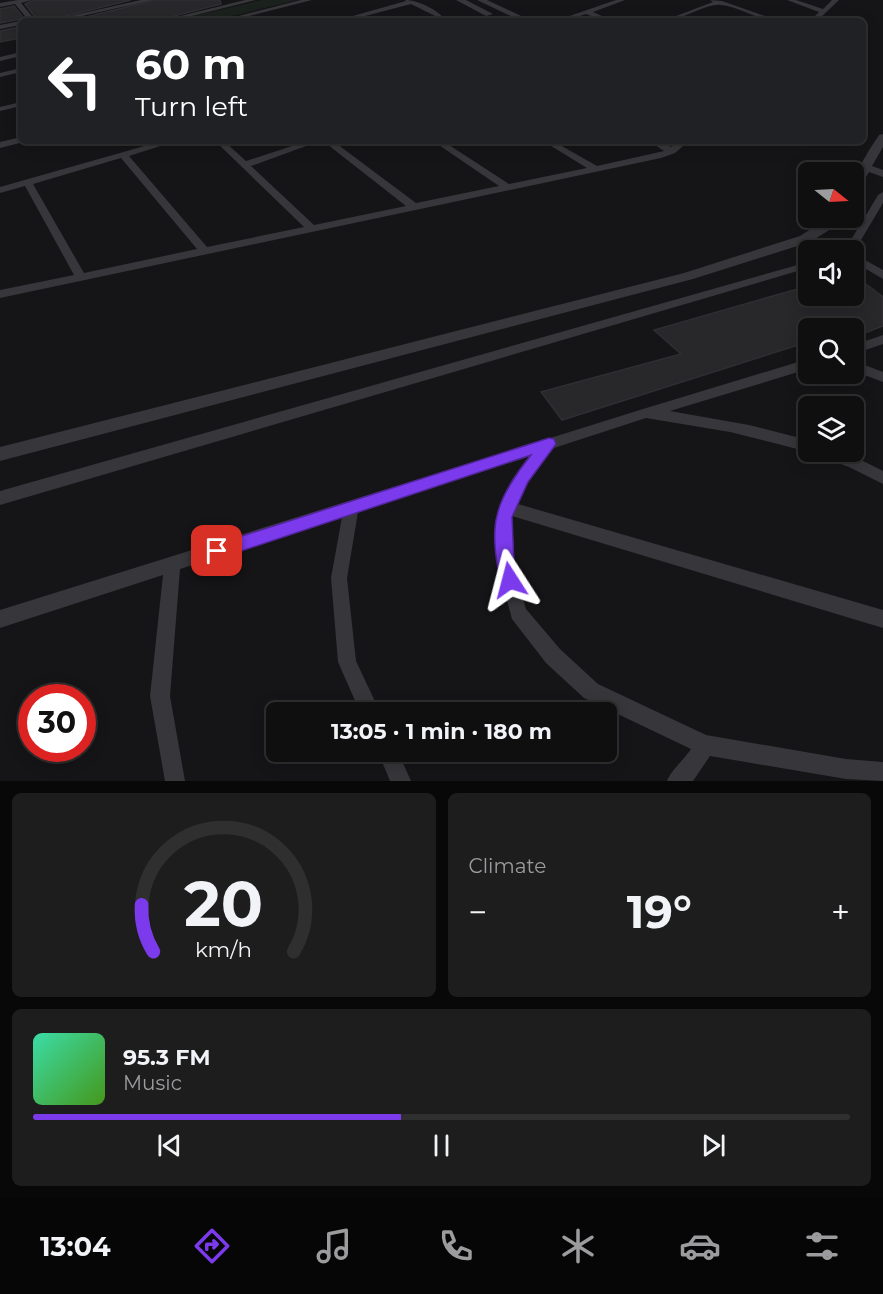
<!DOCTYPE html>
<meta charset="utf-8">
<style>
:root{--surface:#100f10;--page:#1e1d1e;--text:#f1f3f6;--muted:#9c9c9f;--line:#302f30;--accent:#7c3aed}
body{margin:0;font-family:Montserrat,sans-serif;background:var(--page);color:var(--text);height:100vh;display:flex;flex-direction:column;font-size:22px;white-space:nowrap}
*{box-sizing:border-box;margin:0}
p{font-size:20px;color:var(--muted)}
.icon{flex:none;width:33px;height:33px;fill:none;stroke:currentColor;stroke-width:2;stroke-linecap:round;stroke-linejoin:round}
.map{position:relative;height:781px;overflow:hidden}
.details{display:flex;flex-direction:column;gap:12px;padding:12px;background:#090809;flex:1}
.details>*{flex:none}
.guide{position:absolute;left:18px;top:18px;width:848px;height:126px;border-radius:9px;box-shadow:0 3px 15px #0003,0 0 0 2px var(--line);background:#202124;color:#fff;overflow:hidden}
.needle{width:39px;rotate:108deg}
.fabs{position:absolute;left:798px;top:162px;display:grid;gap:12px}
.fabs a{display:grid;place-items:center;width:66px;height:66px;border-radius:9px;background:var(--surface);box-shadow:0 3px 15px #0003,0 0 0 2px var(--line);font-size:30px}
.speed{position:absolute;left:18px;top:684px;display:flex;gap:12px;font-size:30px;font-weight:700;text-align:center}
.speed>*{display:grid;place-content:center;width:78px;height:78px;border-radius:50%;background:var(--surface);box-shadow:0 3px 15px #0003,0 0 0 2px var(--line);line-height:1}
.speed .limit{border:9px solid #d22;background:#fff;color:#111}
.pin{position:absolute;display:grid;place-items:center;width:51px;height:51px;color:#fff;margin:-26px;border-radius:12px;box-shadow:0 3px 9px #0006}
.me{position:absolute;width:66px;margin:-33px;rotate:351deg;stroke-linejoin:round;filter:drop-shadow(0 0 4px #0008)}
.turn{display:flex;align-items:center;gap:21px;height:126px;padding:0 18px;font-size:27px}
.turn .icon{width:78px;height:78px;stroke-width:2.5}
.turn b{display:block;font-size:42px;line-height:51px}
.big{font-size:45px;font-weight:700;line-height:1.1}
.details .widget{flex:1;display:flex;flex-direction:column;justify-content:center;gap:9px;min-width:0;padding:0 21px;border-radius:9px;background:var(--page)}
.details .dial{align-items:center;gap:0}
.dial svg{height:156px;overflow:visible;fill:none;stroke:var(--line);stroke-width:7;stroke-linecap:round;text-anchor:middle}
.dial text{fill:var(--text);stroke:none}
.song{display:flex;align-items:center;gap:18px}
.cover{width:72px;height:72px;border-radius:9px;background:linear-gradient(135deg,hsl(160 70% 55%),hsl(100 70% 35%))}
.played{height:6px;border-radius:3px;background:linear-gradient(90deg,var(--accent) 45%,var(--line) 45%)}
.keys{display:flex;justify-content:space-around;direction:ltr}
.heat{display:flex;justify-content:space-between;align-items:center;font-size:33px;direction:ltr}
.details .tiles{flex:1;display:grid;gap:12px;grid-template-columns:1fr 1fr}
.widget:last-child{grid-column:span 2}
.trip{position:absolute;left:266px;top:702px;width:351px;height:60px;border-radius:9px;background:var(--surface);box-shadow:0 3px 15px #0003,0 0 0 2px var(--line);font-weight:700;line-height:60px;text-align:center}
.dock{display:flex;height:96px;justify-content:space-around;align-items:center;background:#060606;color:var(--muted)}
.dock .icon{width:42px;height:42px}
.dock .selected{color:var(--accent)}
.dock b{font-size:27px;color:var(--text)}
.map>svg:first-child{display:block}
.green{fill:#1b211d}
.building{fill:#28272a;stroke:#2f2e32;stroke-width:1.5}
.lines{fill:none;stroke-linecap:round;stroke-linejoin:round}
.minor{fill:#36363b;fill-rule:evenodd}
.tertiary{fill:#36363b;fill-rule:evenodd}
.route{fill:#7c3aed;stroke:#51269a;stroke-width:1.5}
</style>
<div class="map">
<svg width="883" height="781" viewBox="0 0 883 781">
<rect width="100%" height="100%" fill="#151416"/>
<!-- green -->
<polygon class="green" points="262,0 298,0 211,21 172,21"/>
<!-- building -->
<g class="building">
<polygon points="34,0 131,0 46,21 38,21 25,4"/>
<polygon points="155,0 220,0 221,4 155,21 70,21"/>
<polygon points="14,6 26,21 21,19 0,23 0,9"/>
<polygon points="21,27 21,38 0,42 0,31"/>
<polygon points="854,275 883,297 883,326 857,336 854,333 854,328 808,328 808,342 562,420 541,392 681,354 654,330 808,286 808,296 854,296"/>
</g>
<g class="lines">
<!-- minor -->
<g class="minor">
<polygon points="18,0 32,0 21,3 36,21 29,21 15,4 0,7 0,3"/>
<polygon points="141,0 153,0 60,21 48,21"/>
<polygon points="245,0 256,0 172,21 160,21"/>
<polygon points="301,0 312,0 230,21 219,21"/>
<path d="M405,0C418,0 439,10 446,21H440L437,17L411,4L346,21H335L406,1Z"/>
<polygon points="616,0 625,0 593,12 613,21 604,21 586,14 565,21 555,21"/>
<path d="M710,0L722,1L779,21C758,21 741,7 721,5C706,3 682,21 663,21L713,2Z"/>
<polygon points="787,0 796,0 823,9 832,0 839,0 817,21 810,21 819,12"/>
<polygon points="21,21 21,25 0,29 0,25"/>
<polygon points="21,52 21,56 0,61 0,57"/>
<polygon points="21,68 21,72 0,77 0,73"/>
<polygon points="21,102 21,106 0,111 0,107"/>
<polygon points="21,137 21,141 24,142 0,148 0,142"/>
<path d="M162,141H176L129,156L207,247L304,227L215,141H224L246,161L307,141H320L251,166L314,225L406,206L323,141H333L416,203L499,186L433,141H443L509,184L587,168L543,141H553L597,166L664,151L649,141H660L671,147L679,141H689L675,153L661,158L0,298V290L74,275L25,186L0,193V187ZM121,158L197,249L84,273L33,184Z"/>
<polygon points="883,192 883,203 855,250 854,252 854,250 845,250 878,195"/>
<polygon points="854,254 883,270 883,279 854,262"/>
<polygon points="808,262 808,268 0,505 0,491"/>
<polygon points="883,335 883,344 854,354 854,345"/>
<path d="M808,359V369L670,411L749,425L808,440L809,452L730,432L646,418L554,448L528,482L518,504L883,610V628L512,516L513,563L526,609L560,649L598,684L706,735L846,759L883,762V781L846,779L710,756L693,781H667C671,770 684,760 691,749L584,698L546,663L512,619L497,563L496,517L517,473L531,456L358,512L347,578L356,661L380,712H360L338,662L331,578L342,517L180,569L170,696L185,781H165L150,696L163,575L0,628V610L643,409Z"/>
<polygon points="854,361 883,372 883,382 854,371"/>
<path d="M817,452C842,449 861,460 883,471V484L849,467L819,456Z"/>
<polygon points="378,752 398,752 411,781 390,781"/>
</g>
<!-- tertiary -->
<g class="tertiary">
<polygon points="456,0 466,0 493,14 486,16"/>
<polygon points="477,0 487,0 532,21 521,21"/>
<path d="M883,134V147L872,166L883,170V177L869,172L858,191H854C854,171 868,152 879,135Z"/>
<polygon points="828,218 841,218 831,229 810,242 693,279 0,461 0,447 684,273 800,236"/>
</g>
</g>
<!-- route -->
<path class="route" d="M549,438L554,439L556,444L528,482L512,517L514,563L518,580L516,586L510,588L503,586C496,569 492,534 497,516C501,496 518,471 531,455L217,559L211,557L208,551L211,546L217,544Z"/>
</svg>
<div class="fabs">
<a><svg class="needle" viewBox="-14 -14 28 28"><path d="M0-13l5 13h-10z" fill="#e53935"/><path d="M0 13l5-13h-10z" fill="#9c9c9f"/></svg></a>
<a><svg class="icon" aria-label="sound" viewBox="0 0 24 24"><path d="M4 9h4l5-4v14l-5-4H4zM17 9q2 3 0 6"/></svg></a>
<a><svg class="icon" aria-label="search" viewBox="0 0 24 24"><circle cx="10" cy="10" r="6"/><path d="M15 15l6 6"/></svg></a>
<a><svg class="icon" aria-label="layers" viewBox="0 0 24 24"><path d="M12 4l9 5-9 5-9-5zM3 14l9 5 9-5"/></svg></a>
</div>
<div class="speed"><div class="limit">30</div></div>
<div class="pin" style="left:217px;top:551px;background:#d93025"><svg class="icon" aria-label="arrive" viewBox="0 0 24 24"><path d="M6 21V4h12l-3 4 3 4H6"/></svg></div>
<svg class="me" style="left:510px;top:580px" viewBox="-20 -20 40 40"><path d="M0-17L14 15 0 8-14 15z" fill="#7c3aed" stroke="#fff" stroke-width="4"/></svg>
<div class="trip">13:05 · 1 min · 180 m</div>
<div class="guide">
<div class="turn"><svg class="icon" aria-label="left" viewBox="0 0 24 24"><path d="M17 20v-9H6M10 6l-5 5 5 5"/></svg><div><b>60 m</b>Turn left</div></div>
</div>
</div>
<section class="details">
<div class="tiles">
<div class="widget dial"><svg viewBox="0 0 100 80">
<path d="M14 69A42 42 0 1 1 86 69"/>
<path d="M14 69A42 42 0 0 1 8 45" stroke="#7c3aed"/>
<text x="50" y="56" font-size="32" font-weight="700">20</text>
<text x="50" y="72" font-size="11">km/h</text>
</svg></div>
<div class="widget"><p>Climate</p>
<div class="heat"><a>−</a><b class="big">19°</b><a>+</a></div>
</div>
<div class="widget">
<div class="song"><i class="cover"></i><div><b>95.3 FM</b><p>Music</p></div></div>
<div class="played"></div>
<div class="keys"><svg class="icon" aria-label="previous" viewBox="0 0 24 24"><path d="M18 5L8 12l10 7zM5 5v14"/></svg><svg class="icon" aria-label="pause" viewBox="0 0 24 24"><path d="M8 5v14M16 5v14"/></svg><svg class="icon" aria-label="next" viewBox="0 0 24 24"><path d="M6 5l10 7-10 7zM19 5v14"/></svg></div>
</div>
</div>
</section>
<nav class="dock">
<b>13:04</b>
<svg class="icon selected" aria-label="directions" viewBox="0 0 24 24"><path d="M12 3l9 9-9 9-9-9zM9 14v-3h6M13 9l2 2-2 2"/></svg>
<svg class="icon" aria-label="music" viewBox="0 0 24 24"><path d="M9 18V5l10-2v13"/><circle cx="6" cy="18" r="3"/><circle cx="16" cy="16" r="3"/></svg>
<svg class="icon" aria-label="phone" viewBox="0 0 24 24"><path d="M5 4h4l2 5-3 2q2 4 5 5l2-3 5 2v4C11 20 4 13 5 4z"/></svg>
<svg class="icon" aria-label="climate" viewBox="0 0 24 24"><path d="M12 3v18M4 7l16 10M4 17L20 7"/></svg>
<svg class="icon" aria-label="car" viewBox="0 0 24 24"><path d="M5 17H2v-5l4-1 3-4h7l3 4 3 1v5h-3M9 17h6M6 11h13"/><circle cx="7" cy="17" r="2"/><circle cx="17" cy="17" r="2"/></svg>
<svg class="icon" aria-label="filters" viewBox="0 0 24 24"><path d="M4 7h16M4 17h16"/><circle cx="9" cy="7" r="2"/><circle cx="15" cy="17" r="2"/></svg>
</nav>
